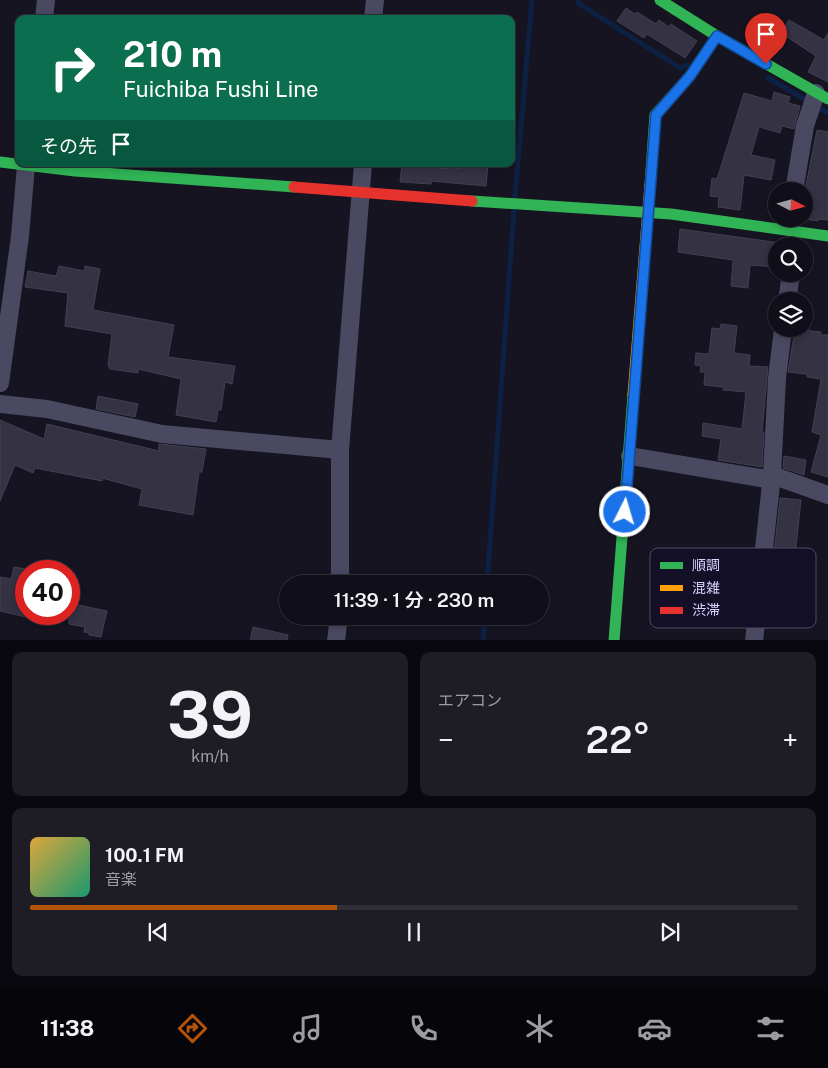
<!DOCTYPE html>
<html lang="ja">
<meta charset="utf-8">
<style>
:root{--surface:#100f19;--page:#1e1d26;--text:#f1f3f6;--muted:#9c9ca2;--line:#302f38;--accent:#b45309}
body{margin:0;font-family:"Public Sans","Noto Sans JP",sans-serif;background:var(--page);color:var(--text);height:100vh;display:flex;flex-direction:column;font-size:19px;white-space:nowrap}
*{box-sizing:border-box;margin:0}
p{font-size:16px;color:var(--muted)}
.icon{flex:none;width:28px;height:28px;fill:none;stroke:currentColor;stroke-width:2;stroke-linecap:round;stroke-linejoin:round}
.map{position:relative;height:640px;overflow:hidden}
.drawer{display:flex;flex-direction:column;gap:12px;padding:12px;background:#09080e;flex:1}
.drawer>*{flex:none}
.hud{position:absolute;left:15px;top:15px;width:500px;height:152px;border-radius:10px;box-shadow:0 2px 8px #0003,0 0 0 1px var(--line);background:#0b6e4f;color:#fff;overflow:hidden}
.needle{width:32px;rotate:96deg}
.fabs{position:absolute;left:768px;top:182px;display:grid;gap:10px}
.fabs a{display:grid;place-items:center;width:45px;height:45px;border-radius:50%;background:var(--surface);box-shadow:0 2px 8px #0003,0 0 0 1px var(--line);font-size:25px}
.speed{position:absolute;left:15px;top:560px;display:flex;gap:10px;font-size:25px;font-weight:700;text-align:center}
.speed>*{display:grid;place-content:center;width:65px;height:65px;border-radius:50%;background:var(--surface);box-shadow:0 2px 8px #0003,0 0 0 1px var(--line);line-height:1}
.speed .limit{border:8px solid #d22;background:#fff;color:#111}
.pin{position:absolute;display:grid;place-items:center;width:42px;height:42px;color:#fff;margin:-51px -21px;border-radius:50% 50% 50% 0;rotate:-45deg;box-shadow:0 0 5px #0007}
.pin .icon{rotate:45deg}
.me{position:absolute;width:55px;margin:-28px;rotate:5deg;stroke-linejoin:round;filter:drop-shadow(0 0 4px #0008)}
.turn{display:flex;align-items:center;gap:18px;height:105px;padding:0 25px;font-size:22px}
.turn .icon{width:65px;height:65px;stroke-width:2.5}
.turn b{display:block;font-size:35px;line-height:42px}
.then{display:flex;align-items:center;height:48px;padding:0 25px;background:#0003;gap:10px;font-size:19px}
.big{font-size:38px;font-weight:600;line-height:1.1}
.drawer .tile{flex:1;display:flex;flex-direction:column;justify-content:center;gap:8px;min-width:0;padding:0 18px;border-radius:10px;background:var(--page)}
.drawer .dial{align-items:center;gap:0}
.dial b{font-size:65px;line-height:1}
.song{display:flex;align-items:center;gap:15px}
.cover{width:60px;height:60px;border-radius:8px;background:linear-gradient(135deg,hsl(40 70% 55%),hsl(160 70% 35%))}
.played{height:5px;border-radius:2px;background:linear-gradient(90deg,var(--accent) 40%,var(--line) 40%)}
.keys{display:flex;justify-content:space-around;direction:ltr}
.heat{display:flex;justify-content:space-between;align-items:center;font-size:28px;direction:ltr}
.drawer .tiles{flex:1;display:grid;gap:12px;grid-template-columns:1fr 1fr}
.tile:last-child{grid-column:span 2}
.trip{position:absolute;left:279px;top:575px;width:270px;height:50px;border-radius:25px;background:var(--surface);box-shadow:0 2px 8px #0003,0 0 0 1px var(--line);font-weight:600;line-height:50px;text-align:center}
.tabs{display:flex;height:80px;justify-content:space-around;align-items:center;background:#06060a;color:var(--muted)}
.tabs .icon{width:35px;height:35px}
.tabs .on{color:var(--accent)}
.tabs b{font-size:22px;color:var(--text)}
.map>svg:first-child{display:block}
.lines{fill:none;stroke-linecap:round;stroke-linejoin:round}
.stream{stroke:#0d2144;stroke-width:5}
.building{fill:#343243;stroke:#433f54}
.street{stroke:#4a4962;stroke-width:18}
.fast{stroke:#30b455;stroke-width:11}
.slow{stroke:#ff9f0a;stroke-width:11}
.jam{stroke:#e5322d;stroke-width:11}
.route-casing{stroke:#114b97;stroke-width:12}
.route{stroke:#1a73e8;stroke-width:9}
.key{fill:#130f26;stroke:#4e4a67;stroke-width:1}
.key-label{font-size:14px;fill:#d9d4ff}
</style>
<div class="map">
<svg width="828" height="641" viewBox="0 0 828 641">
<rect width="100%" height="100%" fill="#161421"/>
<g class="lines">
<!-- stream -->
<g class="stream">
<polyline points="578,0 578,3 680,68 687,65"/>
<polyline points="768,78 828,113"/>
<polyline points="515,196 532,0"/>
<polyline points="487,584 514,210"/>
<polyline points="483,641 485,616"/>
</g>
</g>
<!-- building -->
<g class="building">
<polygon points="626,8 635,14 637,12 656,24 659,20 669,27 671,24 697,41 685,58 647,34 644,38 617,21"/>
<polygon points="789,20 824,40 828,33 828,82 808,72 816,56 781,33"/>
<polygon points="774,92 790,97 788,103 800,106 794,129 782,126 780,133 759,127 751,155 775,160 771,180 744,175 740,210 718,207 719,197 710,196 712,178 717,179 744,93 772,101"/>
<polygon points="817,130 828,132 828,220 818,219 818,221 804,219 804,195"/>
<polygon points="402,164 428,164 427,167 453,169 462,168 462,164 488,164 486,186 431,181 431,184 400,182"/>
<polygon points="680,229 802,246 776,246 776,267 750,265 748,288 731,286 733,260 678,252"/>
<polygon points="59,266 84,271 85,266 100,269 93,310 174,325 168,357 235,366 232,384 225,382 221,410 218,410 216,422 176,415 181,379 138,369 138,373 110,369 108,365 112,334 65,326 68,293 25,287 28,271 55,276 57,274"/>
<polygon points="721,324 737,326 734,353 750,355 749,366 768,367 762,432 764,432 762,467 718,460 721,439 702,436 703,423 742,429 746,392 723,390 723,387 704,385 705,372 700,372 701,366 695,365 696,353 709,354 712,328 720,329"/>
<polygon points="795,329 821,332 821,335 828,335 828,477 811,472 821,435 812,432 821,379 807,377 807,374 788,372"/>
<polygon points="98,396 138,404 135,417 96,409"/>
<polygon points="0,420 44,439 47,424 159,451 159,444 206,449 202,472 199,472 193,515 139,505 142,489 102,478 102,481 35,468 33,473 15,465 0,501"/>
<polygon points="784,456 806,460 804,475 783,468"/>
<polygon points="780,498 801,500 795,556 774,554"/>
<polygon points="14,567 26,569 26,617 0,611 0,577 11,579"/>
<polygon points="69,603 107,611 101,637 89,635 89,633 84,632 85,627 69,624"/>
<polygon points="253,627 288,635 287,641 250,641"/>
</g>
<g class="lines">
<!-- street -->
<g class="street">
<polyline points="44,19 46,0"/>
<polyline points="373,19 375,0"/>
<polyline points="794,191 805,126 816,93"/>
<polyline points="787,301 791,274"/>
<polyline points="0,383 20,236 26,166"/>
<polyline points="0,404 47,409 162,434 340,450"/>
<polyline points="630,456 772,480"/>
<polyline points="772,475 828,495"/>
<polyline points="340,584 340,450 363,164"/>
<polyline points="336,641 339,616"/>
<polyline points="754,641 772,475 777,378 783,329"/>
</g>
<!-- fast -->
<g class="fast">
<polyline points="660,0 717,36 828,99"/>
<polyline points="0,162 75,171 294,187"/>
<polyline points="650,185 655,115 690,76 717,36"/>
<polyline points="472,201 671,214 828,236"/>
<polyline points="614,641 633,395"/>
</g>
<!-- slow -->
<polyline class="slow" points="633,395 650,185"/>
<!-- jam -->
<polyline class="jam" points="294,187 472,201"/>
</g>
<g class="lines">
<defs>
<polyline id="route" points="625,512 656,115 690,76 717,36 766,64"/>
</defs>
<!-- route casing -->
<use href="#route" class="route-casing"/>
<!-- route -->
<use href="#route" class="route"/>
</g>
<!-- legend -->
<rect x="650" y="548" width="166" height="80" rx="8" class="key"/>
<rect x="660" y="562" width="23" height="7" fill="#30b455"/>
<rect x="660" y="585" width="23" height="6" fill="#ff9f0a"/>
<rect x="660" y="607" width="23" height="7" fill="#e5322d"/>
<g class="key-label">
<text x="692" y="570">順調</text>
<text x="692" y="593">混雑</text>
<text x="692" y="615">渋滞</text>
</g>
</svg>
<div class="fabs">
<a><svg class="needle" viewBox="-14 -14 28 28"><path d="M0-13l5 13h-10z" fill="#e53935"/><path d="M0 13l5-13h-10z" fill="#9c9ca2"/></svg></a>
<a><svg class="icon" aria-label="search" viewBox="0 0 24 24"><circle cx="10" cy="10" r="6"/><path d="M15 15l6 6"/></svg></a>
<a><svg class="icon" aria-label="layers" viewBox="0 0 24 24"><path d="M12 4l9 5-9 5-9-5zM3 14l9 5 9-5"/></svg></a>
</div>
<div class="speed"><div class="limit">40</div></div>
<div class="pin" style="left:766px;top:64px;background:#d93025"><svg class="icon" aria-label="arrive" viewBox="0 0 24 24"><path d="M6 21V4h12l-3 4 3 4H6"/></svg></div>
<svg class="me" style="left:625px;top:512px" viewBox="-20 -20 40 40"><circle r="17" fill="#1a73e8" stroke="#fff" stroke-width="3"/><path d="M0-11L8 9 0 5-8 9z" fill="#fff"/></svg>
<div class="trip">11:39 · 1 分 · 230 m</div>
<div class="hud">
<div class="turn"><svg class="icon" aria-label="right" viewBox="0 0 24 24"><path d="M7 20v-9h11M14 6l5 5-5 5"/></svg><div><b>210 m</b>Fuichiba Fushi Line</div></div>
<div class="then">その先<svg class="icon" aria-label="arrive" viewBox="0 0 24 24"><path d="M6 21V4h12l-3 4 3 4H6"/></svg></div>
</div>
</div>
<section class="drawer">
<div class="tiles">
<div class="tile dial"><b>39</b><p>km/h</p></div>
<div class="tile"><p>エアコン</p>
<div class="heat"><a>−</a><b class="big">22°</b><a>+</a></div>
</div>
<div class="tile">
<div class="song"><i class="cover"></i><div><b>100.1 FM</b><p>音楽</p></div></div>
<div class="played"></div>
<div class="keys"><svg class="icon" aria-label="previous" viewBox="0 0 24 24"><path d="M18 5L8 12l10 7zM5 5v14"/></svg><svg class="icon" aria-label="pause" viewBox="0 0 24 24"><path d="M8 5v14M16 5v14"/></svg><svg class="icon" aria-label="next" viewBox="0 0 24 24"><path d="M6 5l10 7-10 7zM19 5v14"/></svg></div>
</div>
</div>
</section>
<nav class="tabs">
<b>11:38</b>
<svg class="icon on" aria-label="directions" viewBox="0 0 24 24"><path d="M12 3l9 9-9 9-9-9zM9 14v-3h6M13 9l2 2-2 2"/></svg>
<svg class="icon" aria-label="music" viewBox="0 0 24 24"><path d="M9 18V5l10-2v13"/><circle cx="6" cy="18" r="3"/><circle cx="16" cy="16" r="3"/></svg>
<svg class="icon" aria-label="phone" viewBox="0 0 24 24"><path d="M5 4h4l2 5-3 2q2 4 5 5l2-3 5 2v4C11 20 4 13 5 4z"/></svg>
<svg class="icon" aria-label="climate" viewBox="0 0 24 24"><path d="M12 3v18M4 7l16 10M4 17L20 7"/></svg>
<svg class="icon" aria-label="car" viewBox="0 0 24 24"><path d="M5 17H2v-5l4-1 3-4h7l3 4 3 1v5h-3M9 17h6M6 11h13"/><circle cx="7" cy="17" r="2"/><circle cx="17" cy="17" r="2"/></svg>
<svg class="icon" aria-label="filters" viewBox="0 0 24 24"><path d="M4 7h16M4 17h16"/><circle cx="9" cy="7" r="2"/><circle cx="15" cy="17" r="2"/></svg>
</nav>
